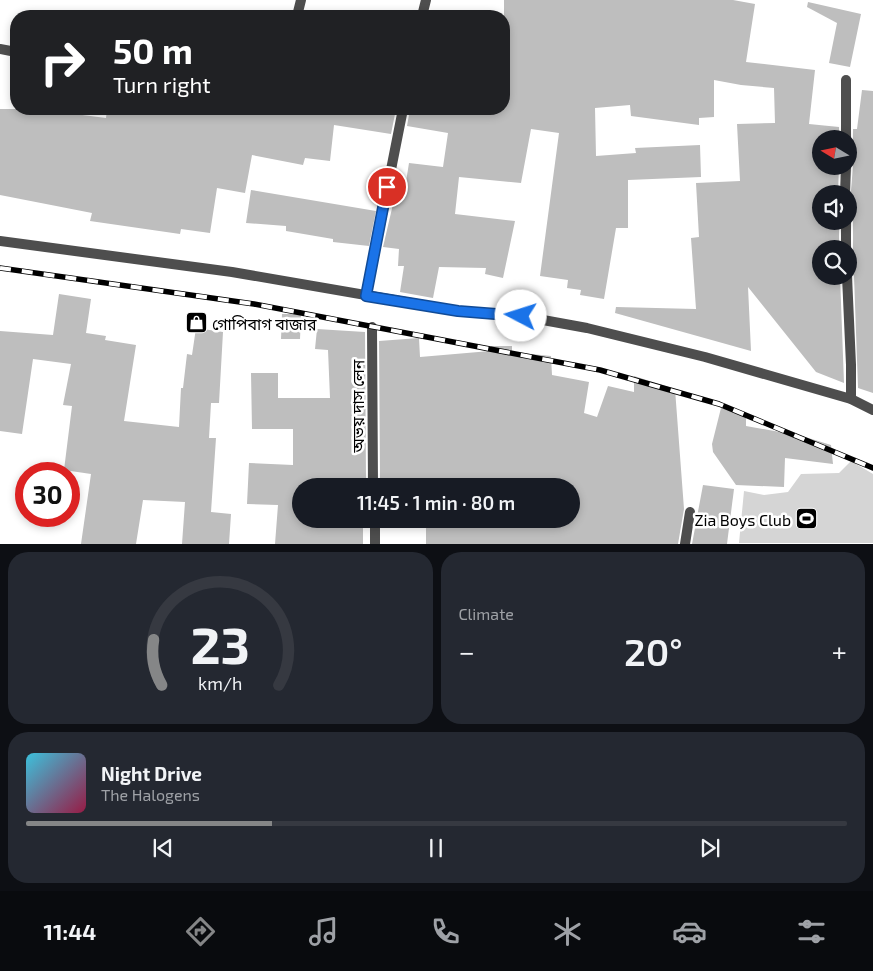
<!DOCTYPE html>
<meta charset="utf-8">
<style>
:root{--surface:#171b24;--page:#242831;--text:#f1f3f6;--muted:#9ea1a6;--line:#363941;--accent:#858687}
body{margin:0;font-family:"Exo 2","Noto Sans Bengali",sans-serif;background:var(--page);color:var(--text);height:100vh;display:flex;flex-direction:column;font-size:19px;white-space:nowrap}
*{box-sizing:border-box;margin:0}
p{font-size:16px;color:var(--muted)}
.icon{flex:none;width:28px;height:28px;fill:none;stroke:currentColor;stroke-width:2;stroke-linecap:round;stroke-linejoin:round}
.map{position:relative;height:544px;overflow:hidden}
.side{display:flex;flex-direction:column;gap:8px;padding:8px;background:#0d0f14;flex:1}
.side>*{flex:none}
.banner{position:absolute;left:10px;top:10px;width:500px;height:105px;border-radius:20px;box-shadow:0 2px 8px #0003;background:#202124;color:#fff;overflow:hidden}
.needle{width:32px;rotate:280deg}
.fabs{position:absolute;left:812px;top:130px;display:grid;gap:10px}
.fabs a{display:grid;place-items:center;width:45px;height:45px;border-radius:50%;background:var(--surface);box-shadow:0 2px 8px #0003;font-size:25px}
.speed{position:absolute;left:15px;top:462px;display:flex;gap:10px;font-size:25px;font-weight:700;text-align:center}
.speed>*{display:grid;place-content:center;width:65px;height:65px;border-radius:50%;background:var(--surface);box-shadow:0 2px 8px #0003;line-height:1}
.speed .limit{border:8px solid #d22;background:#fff;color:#111}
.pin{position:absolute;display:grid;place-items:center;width:42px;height:42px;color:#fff;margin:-21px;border:2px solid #fff;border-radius:50%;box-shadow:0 1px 5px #0007}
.me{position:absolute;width:55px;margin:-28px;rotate:275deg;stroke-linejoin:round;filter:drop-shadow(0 0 4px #0008)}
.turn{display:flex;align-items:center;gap:18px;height:105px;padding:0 20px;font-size:22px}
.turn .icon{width:65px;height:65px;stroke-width:2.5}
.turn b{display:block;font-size:35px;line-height:42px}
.big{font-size:38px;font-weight:600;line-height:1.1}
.side .widget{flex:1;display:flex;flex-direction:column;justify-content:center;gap:8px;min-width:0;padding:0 18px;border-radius:20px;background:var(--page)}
.side .dial{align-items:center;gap:0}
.dial svg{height:130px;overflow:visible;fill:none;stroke:var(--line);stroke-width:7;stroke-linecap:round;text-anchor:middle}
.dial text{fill:var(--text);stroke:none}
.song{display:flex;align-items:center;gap:15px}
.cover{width:60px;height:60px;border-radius:8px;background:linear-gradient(135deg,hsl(190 70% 55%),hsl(340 70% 35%))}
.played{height:5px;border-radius:2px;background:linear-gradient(90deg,var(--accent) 30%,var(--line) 30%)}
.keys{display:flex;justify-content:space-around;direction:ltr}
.heat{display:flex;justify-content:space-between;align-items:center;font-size:28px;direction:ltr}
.side .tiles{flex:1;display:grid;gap:8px;grid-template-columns:1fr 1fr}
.widget:last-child{grid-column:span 2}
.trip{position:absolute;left:292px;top:478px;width:288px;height:50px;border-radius:25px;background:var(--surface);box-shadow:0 2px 8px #0003;font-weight:600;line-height:50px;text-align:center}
.menu{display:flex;height:80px;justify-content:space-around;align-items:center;background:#090b0e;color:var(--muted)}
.menu .icon{width:35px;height:35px}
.menu .selected{color:var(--accent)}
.menu b{font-size:22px;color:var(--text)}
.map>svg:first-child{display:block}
.green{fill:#d5d5d5}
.building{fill:#bebebe}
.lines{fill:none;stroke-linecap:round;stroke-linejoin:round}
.minor{stroke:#4e4e4e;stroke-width:10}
.rail-casing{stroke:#000;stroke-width:5.5}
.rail{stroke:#fff;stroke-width:4;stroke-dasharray:11;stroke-linecap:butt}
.route-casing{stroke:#114b97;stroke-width:12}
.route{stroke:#1a73e8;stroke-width:9}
.labels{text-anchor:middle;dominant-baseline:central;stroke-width:5;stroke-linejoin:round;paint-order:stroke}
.poi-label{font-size:16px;fill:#000;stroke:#fff;text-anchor:start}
.street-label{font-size:16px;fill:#000;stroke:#fff}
</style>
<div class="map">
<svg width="873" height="544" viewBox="0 0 873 544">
<rect width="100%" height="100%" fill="#fff"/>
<!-- green -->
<polygon class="green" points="851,461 873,474 873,543 739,543 744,491 764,495 788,492 801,474 839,473"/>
<!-- building -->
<g class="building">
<polygon points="504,0 733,0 755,4 746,62 815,70 809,124 839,127 839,139 821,139 821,166 839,166 838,194 821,194 821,221 839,221 839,249 821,249 821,276 840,276 844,383 816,372 748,287 751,351 615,313 616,307 696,309 691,238 699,237 696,183 740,181 737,124 775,123 774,88 741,85 714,80 714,117 699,118 699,125 631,116 630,105 595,108 596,156 636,153 635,148 700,145 701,177 628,180 628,228 616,228 604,299 580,295 581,290 567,288 568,280 540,276 559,133 531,129 521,183 459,177 455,214 515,221 503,278 485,274 486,268 439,267 433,298 400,292 404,266 398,266 399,249 383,247 397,187 405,188 409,163 443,167 448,133 407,126 410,109 504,109"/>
<polygon points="808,2 861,14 850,67 829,63 837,23 807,7"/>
<polygon points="862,90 873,91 873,393 858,388 854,276 849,270 849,255 853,249 853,221 849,215 853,166 849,160 849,145 853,139 853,129 857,129"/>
<polygon points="0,109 35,109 106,118 107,109 125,112 125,109 396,109 391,134 334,125 330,161 305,158 303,165 252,155 245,193 217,188 210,233 181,229 180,234 90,221 92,213 0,195"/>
<polygon points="251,190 376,211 369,246 333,242 333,239 286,231 286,226 246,223"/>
<polygon points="59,294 91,299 86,333 106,336 105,340 136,345 124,421 179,427 181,388 183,388 187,354 192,355 196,328 223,332 219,403 211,403 209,438 216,438 211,512 231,514 229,544 182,544 185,502 143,500 136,544 81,544 91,474 64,470 72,406 63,405 71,364 33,359 22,434 0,431 0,331 53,335"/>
<polygon points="282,314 301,314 300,339 281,339"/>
<polygon points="317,329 365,332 366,480 356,480 356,486 301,486 301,519 363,519 363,544 275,544 278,505 247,504 249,463 293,465 293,429 252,429 251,373 278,373 278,398 330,398 328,350 315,349"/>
<polygon points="419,338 420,357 490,351 491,346 512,346 512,352 551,356 552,375 589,382 584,413 597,417 608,386 634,392 634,376 675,389 684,509 678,544 426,544 426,520 494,519 494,525 544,526 544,519 571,519 571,486 418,486 419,480 380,480 379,341"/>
<polygon points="721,408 746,413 746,426 802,436 831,445 833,464 785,458 784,487 736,485 713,452 712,444"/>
<polygon points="703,485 734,489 727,544 692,544"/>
</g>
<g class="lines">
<!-- minor -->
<g class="minor">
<polyline points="297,16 301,0"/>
<polyline points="422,16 426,0"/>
<polyline points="0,49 16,52"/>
<polyline points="846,139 846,80"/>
<polyline points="845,194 846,166"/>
<polyline points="846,221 846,249"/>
<polyline points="0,241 232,272 458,311 521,316 587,328 705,357 851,399 873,410"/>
<polyline points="847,276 851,365 851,399"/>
<polyline points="366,296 403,109"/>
<polyline points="372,327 373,486"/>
<polyline points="375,519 375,544"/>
<polyline points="685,544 690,512"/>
</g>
<defs>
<polyline id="rail" points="0,268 254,304 600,370 719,404 873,468"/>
</defs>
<!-- rail casing -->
<use href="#rail" class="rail-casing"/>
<!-- rail -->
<use href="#rail" class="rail"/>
</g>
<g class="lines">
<defs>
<polyline id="route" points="387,187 366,296 458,311 521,316"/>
</defs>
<!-- route casing -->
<use href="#route" class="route-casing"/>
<!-- route -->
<use href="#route" class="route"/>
</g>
<!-- icons -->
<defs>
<symbol id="shop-square" viewBox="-11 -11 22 22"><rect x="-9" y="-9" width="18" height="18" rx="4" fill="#000" stroke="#fff"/><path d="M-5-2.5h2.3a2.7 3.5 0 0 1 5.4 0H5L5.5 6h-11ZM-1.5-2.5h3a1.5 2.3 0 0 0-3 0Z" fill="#fff"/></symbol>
<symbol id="stadium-square" viewBox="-11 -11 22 22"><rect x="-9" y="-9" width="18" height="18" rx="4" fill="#000" stroke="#fff"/><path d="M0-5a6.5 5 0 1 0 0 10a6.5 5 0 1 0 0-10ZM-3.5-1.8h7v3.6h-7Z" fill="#fff"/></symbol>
</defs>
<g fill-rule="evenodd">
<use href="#shop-square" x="184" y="310" width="25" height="25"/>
<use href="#stadium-square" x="794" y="506" width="25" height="25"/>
</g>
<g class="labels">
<!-- poi labels -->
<g class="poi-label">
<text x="212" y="323">গোপিবাগ বাজার</text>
<text x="791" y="519" text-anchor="end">Zia Boys Club</text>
</g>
<!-- street labels -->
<g class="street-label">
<text transform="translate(357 406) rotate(-90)">অভয় দাস লেন</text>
</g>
</g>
</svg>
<div class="fabs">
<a><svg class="needle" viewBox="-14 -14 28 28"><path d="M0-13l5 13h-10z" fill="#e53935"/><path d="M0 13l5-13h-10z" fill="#9ea1a6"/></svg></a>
<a><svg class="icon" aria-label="sound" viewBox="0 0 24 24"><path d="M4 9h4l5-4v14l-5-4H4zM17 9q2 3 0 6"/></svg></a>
<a><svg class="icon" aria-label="search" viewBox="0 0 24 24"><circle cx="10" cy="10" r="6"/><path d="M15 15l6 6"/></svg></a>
</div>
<div class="speed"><div class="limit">30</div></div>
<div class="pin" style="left:387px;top:187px;background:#d93025"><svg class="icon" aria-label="arrive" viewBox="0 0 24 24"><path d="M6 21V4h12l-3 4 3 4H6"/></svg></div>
<svg class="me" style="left:521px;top:316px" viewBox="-20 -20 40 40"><circle r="19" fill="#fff"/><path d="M0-13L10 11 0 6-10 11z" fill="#1a73e8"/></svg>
<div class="trip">11:45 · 1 min · 80 m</div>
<div class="banner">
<div class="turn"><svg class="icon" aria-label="right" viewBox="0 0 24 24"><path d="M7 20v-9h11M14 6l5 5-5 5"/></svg><div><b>50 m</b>Turn right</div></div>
</div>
</div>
<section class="side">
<div class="tiles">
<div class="widget dial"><svg viewBox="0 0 100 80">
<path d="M14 69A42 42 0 1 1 86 69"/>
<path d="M14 69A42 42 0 0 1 9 41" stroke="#858687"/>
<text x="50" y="56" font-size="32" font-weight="700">23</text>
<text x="50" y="72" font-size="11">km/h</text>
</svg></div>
<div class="widget"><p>Climate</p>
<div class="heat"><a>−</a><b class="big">20°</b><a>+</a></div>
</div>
<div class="widget">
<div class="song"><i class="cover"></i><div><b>Night Drive</b><p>The Halogens</p></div></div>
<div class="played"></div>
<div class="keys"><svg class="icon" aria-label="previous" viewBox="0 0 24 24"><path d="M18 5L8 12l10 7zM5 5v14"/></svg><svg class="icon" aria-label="pause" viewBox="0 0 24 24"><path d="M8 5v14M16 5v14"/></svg><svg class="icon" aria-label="next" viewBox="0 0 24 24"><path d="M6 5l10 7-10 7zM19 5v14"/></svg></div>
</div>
</div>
</section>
<nav class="menu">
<b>11:44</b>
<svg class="icon selected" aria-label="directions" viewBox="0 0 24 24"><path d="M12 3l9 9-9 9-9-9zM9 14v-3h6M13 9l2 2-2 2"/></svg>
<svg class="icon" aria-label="music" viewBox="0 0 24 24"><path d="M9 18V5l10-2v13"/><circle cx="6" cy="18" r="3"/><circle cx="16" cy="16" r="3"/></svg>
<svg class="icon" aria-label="phone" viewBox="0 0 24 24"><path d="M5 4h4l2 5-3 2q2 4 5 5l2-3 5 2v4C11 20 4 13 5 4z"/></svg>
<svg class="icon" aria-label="climate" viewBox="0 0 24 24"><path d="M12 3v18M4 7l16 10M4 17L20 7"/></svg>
<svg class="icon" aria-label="car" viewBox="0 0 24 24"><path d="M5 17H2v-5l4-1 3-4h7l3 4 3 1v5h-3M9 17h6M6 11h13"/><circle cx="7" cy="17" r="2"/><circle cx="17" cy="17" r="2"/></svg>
<svg class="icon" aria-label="filters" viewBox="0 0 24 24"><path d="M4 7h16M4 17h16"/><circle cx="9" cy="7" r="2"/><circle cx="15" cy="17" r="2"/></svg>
</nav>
